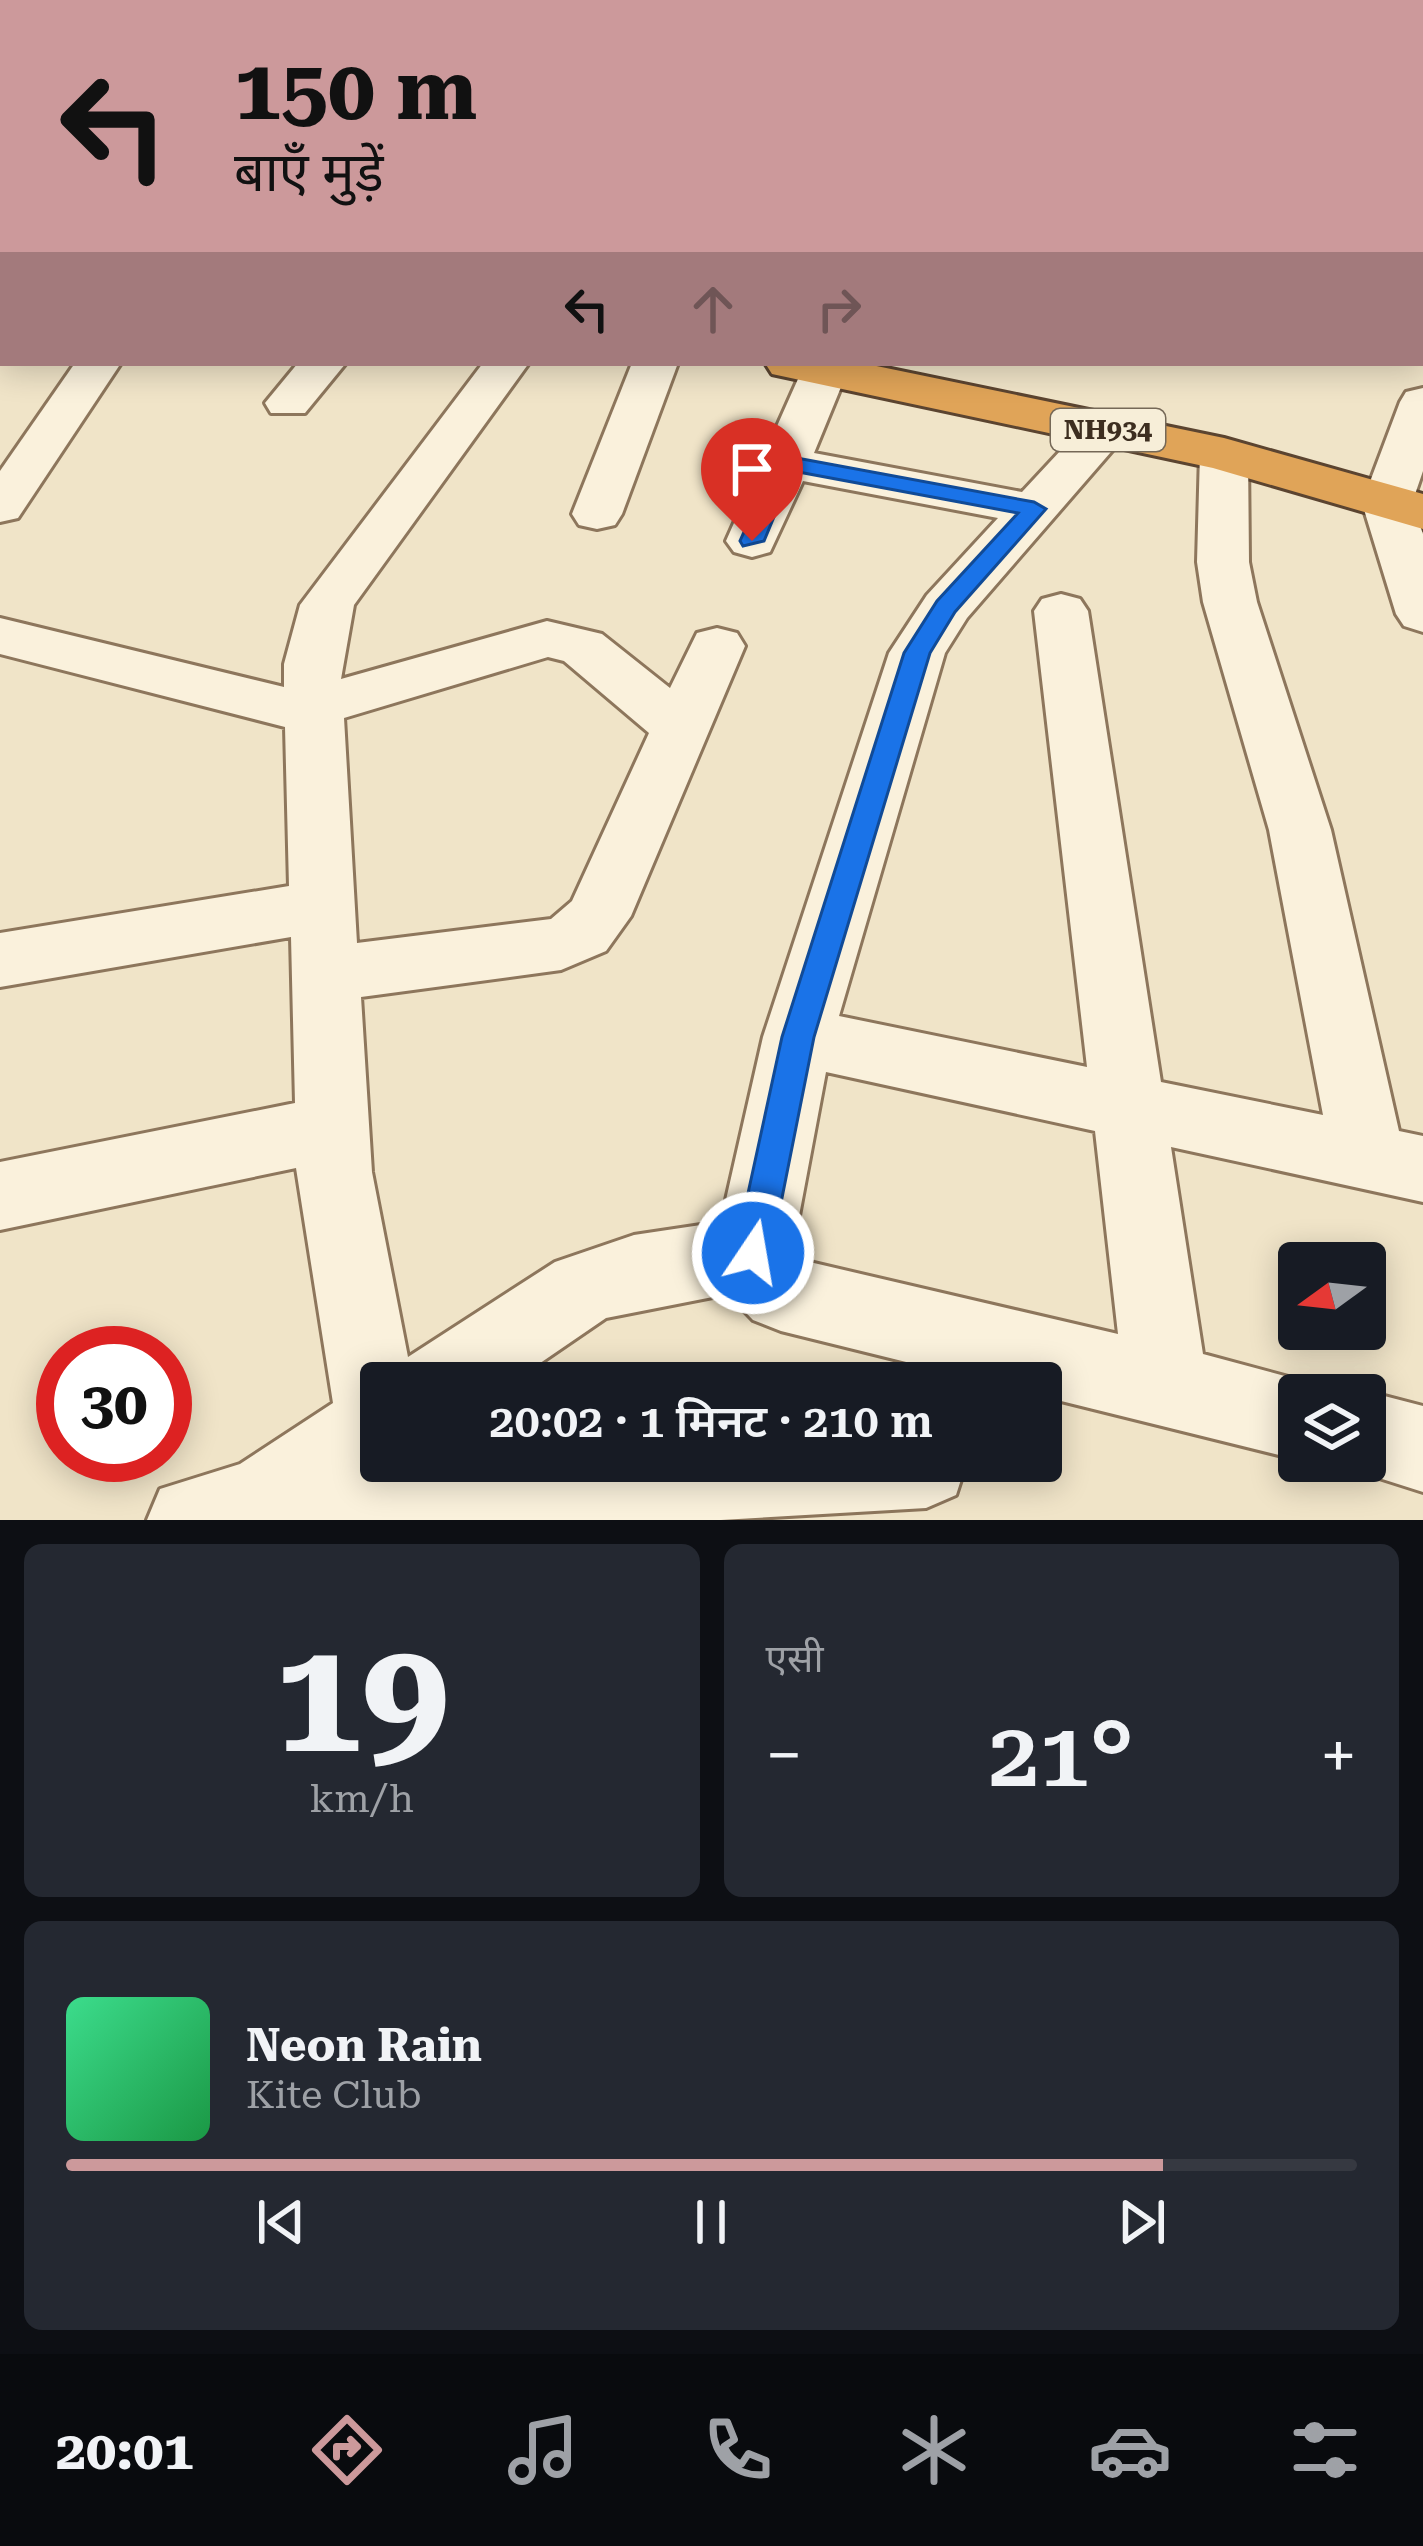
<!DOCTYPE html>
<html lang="hi">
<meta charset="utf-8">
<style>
:root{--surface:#171b24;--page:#242831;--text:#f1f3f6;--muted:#9ea1a6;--line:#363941;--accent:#cc999b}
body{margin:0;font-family:"Roboto Serif","Noto Sans Devanagari",serif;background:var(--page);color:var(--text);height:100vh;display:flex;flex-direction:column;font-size:45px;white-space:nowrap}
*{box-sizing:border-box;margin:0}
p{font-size:39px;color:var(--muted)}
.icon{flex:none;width:66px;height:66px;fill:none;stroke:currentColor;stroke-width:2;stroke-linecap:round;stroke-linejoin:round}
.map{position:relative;height:1520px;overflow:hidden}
.panel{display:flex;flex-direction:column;gap:24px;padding:24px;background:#0d0f14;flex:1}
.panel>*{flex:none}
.guide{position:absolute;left:0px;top:0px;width:1425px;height:366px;box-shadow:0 6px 30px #0003;background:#cc999b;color:#111;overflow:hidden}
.needle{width:78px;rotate:255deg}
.buttons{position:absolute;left:1278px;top:1242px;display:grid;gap:24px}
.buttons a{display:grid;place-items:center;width:108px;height:108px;border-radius:12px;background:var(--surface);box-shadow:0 6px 30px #0003;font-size:60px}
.speed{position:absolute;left:36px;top:1326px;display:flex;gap:24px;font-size:60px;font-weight:700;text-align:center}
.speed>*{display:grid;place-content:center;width:156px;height:156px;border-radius:50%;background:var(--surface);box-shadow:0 6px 30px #0003;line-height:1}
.speed .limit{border:18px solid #d22;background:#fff;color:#111}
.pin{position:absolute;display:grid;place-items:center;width:102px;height:102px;color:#fff;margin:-123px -51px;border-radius:50% 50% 50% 0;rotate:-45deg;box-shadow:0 0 12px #0007}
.pin .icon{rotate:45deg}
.me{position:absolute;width:132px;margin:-66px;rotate:12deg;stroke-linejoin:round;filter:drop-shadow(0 0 9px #0008)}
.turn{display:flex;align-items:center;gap:42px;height:252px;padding:0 36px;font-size:54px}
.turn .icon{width:156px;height:156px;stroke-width:2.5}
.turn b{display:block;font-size:84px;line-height:102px}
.lanes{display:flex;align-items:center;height:114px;padding:0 36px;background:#0003;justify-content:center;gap:60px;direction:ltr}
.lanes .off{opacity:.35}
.big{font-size:90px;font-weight:600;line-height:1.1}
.panel .card{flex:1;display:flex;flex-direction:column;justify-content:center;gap:18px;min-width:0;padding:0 42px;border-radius:18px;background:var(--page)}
.panel .dial{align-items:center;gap:0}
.dial b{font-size:156px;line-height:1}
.song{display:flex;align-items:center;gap:36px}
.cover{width:144px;height:144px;border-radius:18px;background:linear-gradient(135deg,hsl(150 70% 55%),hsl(140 70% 35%))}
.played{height:12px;border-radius:6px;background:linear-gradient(90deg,var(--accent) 85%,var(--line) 85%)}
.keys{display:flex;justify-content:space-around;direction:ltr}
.heat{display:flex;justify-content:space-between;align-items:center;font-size:66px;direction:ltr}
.panel .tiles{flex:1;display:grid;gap:24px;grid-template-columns:1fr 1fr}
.card:last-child{grid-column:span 2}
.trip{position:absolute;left:360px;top:1362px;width:702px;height:120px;border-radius:12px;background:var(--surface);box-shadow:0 6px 30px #0003;font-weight:600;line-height:120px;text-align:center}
.tab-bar{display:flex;height:192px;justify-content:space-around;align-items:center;background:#090b0e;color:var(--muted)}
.tab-bar .icon{width:84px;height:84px}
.tab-bar .selected{color:var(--accent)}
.tab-bar b{font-size:54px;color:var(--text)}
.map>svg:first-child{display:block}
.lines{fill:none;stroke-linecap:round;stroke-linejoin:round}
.minor-casing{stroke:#8d765c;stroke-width:6}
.highway-casing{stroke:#5b4430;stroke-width:6}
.minor{fill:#faf1dc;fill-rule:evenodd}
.highway{fill:#e0a458;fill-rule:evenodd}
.route{fill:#1a73e8;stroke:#114b97;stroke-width:3}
.labels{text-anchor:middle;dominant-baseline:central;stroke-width:12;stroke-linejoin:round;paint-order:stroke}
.shield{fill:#f7eed8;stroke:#756857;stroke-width:3}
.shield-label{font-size:27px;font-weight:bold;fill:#3d2e20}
</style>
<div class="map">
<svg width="1423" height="1520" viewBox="0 0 1423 1520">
<rect width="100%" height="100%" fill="#f0e4c8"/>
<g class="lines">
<defs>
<g id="minor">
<polygon points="15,0 47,0 13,3"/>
<polygon points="158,0 190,0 157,3"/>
<polygon points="284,0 316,0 283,3"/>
<polygon points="376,0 408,0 375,3"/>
<rect x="506" y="0" width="32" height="3"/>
<polygon points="670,0 709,0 668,3"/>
<polygon points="779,0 816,0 818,3 781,3"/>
<polygon points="1033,0 1089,0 1031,3"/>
<rect x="1422" y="6" width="1" height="20"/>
<polygon points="3,31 3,54 0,55 0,32"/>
<rect x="1422" y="106" width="1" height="23"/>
<polygon points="1423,158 1423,181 1422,181 1422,158"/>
<polygon points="75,363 121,363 18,518 0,522 0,471"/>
<polygon points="298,363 346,363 305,413 271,413 265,403"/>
<path d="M483,363H529L354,605L341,679L547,621L602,634L670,688L697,633L717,628L737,633L745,646L631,916L606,951L561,970L361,997L372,1172L408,1357L555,1262L634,1235L721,1222L763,1037L889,653L927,595L998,518L803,481L770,552L752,557L734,552L726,541L802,370L807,363H843L848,370L814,453L1022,492L1089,420H1123L1130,430L967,618L945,653L839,1016L1087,1067L1034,611L1042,599L1061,594L1080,599L1088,611L1161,1082L1323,1115L1269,830L1203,602L1197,562L1200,454L1207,444L1224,439L1241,444L1248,454L1249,562L1257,602L1331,830L1399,1131L1423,1136V1202L1171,1147L1203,1354L1329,1388L1332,1395H1299V1460L1041,1396V1383H991L781,1331L753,1320L728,1294L606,1318L511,1383H381V1461H967L956,1495L926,1508L721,1520H147L160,1489L240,1464L333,1403L296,1168L0,1230V1162L295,1103L291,937L0,987V933L289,886L285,727L0,654V618L284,687V664L300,605ZM548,657L564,661L649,733L572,901L551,919L357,943L344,718ZM826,1072L1095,1131L1118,1334L801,1260L792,1253Z"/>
<polygon points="632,363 678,363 622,514 615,525 597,529 579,525 572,514"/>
<polygon points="1423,388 1423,471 1412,503 1423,534 1423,632 1404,626 1396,614 1362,503 1400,402 1406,392"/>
<polygon points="1365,1391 1423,1406 1423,1492 1335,1464 1365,1461 1365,1395 1356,1395"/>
</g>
<g id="highway">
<polygon points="0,185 3,186 3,212 0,211"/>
<polygon points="765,363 862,363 1224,438 1423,494 1423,529 1213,468 772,374"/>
</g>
</defs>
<!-- minor casing -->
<use href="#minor" class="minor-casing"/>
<!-- highway casing -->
<use href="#highway" class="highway-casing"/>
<!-- minor -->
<use href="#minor" class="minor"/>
<!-- highway -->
<use href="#highway" class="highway"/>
</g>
<!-- route -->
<polygon class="route" points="786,456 1034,502 1046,509 955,612 930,653 814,1037 771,1253 766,1265 753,1270 740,1265 735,1253 782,1037 904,653 937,601 1018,513 793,471 764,541 743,546 740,541 775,463"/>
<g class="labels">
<!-- shield labels -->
<rect class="shield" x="1051" y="409" width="114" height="42" rx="9"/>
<g class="shield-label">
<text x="1108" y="430">NH934</text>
</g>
</g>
</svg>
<div class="buttons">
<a><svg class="needle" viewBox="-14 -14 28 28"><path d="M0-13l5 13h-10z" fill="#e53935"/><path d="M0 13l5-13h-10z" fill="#9ea1a6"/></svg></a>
<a><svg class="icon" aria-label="layers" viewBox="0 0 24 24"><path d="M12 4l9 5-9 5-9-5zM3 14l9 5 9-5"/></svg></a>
</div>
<div class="speed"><div class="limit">30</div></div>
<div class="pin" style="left:752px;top:541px;background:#d93025"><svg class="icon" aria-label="arrive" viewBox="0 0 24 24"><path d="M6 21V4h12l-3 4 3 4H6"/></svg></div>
<svg class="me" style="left:753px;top:1253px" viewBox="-20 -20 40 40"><circle r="17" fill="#1a73e8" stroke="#fff" stroke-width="3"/><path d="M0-11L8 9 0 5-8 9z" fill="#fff"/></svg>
<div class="trip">20:02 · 1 मिनट · 210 m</div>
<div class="guide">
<div class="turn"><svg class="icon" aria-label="left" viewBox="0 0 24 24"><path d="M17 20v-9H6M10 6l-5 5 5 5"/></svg><div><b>150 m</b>बाएँ मुड़ें</div></div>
<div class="lanes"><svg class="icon" aria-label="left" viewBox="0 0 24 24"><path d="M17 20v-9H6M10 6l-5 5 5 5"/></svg><svg class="icon off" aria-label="ahead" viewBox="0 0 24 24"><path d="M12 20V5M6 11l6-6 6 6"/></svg><svg class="icon off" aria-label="right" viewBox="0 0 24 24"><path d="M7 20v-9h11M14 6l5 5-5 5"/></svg></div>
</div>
</div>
<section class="panel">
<div class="tiles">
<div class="card dial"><b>19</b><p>km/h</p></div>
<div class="card"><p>एसी</p>
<div class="heat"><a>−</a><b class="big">21°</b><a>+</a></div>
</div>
<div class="card">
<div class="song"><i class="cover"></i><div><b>Neon Rain</b><p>Kite Club</p></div></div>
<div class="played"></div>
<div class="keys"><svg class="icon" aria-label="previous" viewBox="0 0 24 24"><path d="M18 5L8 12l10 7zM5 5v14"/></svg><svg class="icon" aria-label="pause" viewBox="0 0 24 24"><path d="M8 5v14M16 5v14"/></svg><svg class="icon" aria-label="next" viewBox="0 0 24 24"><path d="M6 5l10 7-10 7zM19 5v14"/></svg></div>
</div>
</div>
</section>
<nav class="tab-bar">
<b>20:01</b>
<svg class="icon selected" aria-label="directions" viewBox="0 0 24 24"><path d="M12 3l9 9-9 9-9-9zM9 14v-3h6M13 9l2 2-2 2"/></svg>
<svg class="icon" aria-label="music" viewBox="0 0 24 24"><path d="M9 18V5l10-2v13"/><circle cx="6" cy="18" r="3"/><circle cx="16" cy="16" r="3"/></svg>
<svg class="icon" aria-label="phone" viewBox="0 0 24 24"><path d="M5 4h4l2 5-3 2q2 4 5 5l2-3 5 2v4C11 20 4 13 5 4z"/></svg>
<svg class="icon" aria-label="climate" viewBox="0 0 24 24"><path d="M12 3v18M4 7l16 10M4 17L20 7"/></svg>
<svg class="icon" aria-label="car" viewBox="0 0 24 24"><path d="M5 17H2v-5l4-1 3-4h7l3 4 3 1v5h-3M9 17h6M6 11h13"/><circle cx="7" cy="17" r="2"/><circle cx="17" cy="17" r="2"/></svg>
<svg class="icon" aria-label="filters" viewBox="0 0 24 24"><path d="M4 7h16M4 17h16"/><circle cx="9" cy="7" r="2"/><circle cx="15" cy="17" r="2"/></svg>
</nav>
